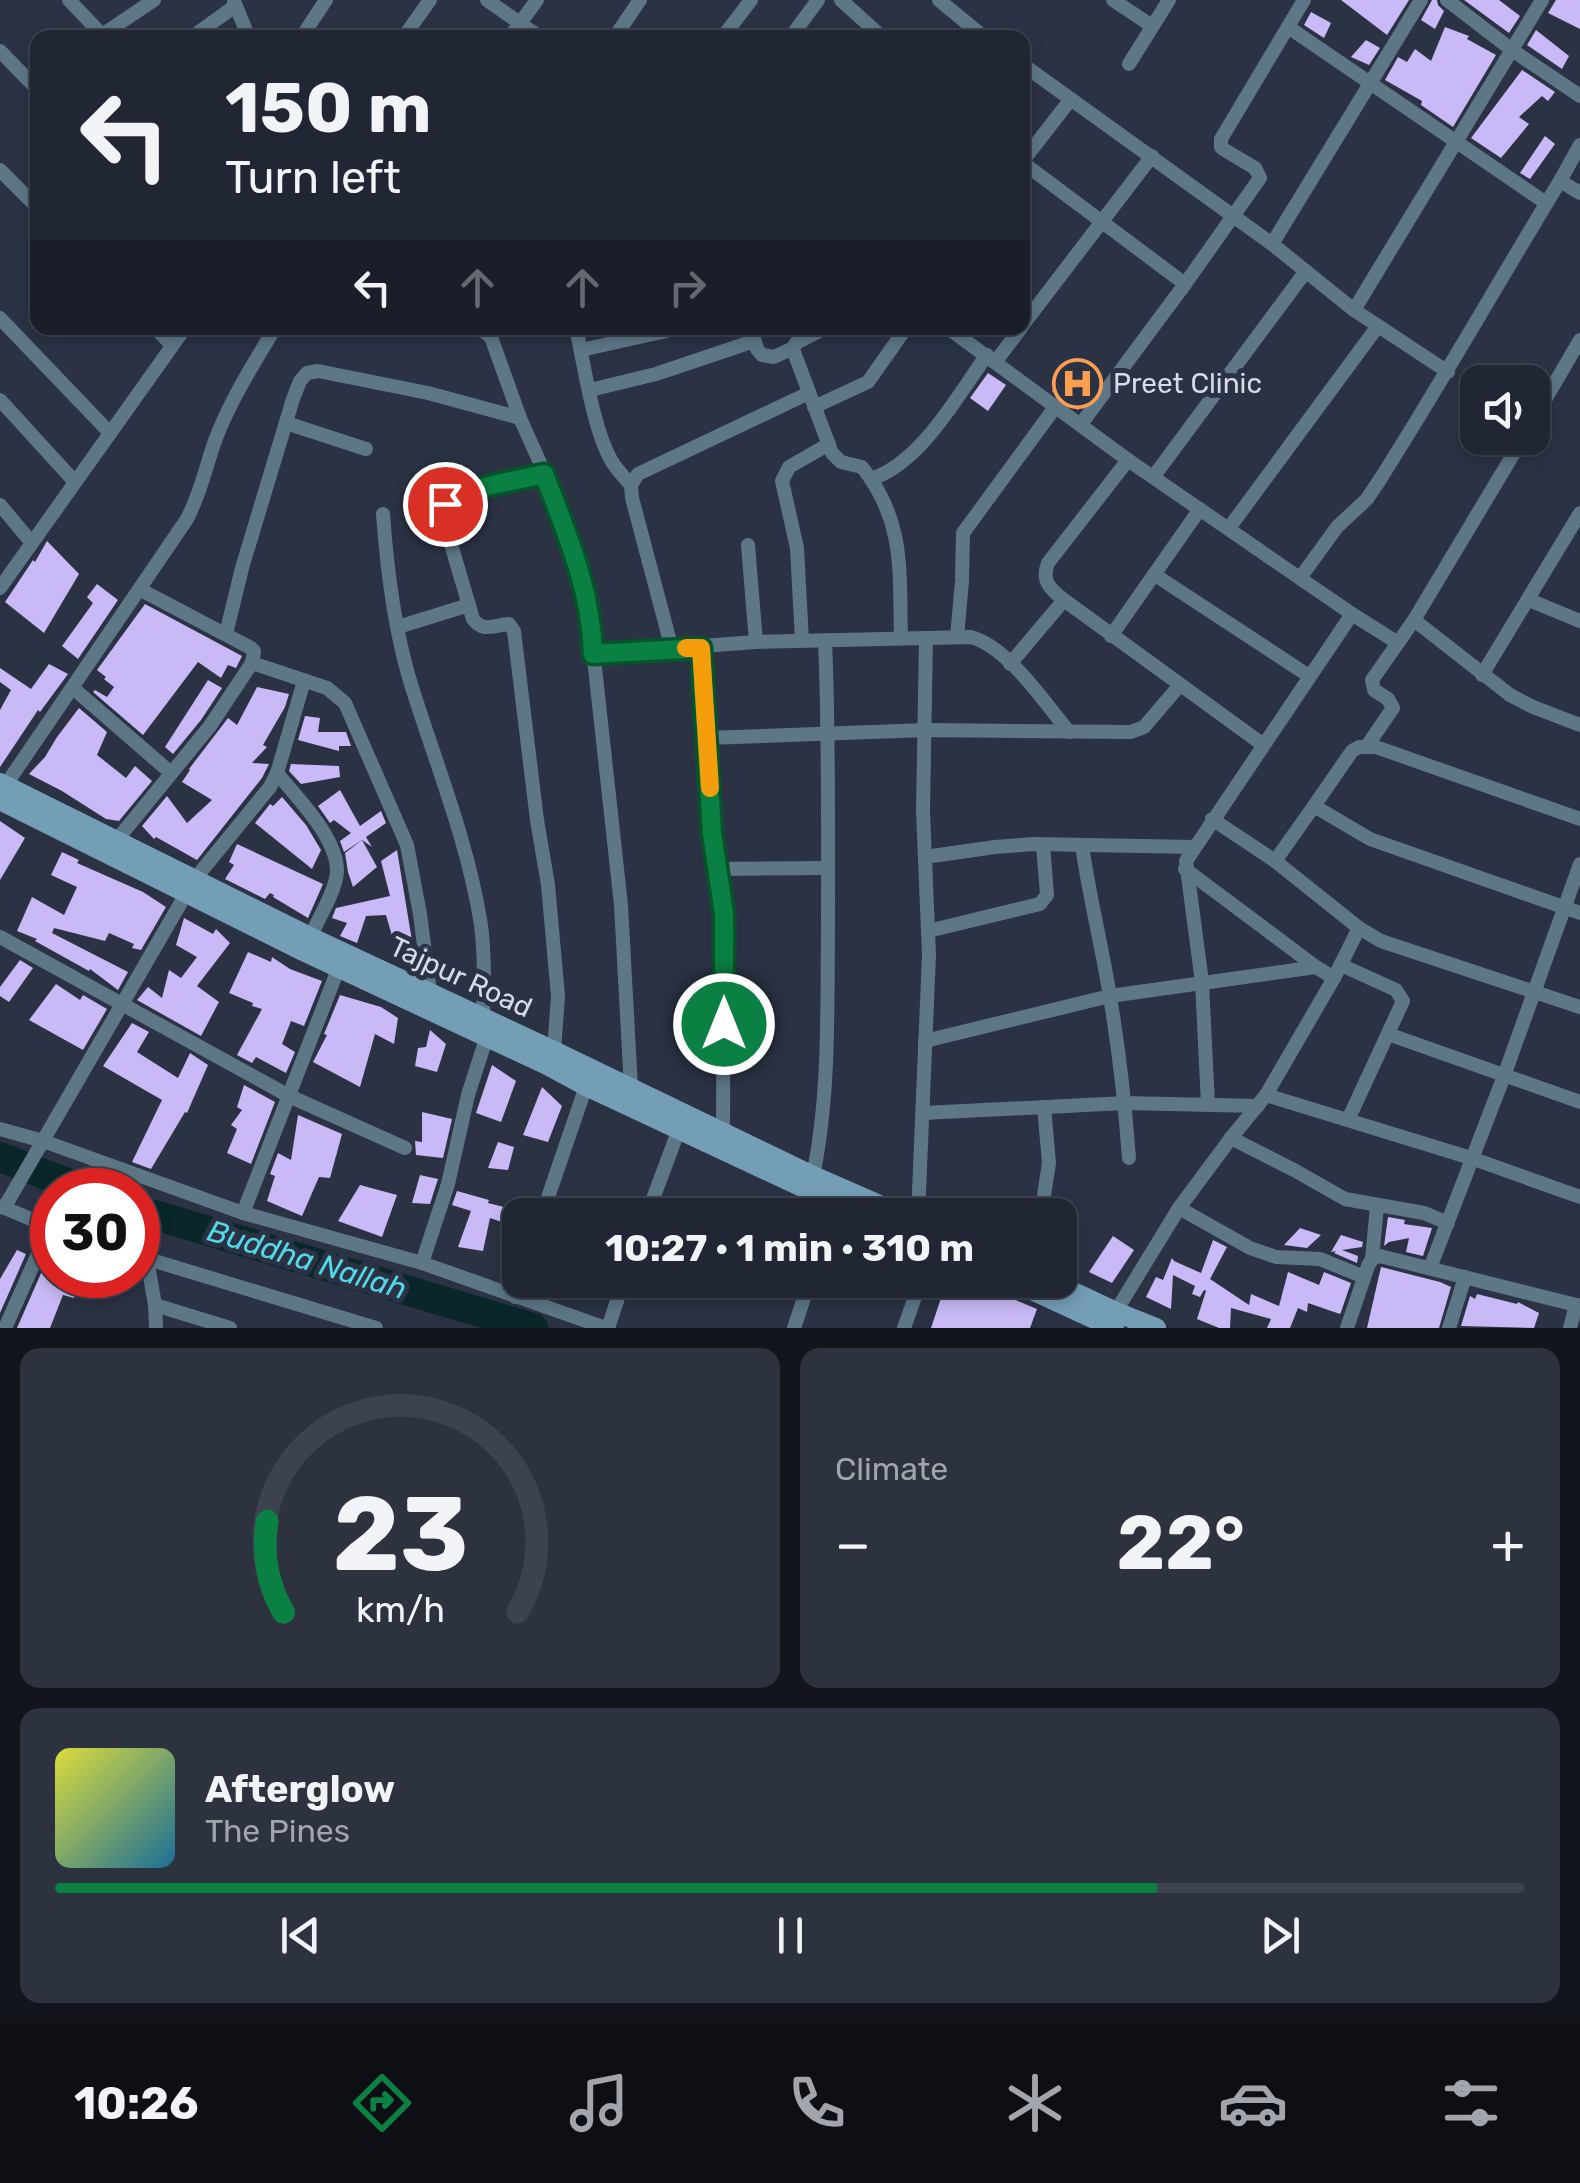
<!DOCTYPE html>
<meta charset="utf-8">
<style>
:root{--surface:#202633;--page:#2d323f;--text:#f1f3f6;--muted:#a2a5ac;--line:#3d434e;--accent:#0b8043}
body{margin:0;font-family:Rubik,sans-serif;background:var(--page);color:var(--text);height:100vh;display:flex;flex-direction:column;font-size:38px;white-space:nowrap}
*{box-sizing:border-box;margin:0}
p{font-size:32px;color:var(--muted)}
.icon{flex:none;width:55px;height:55px;fill:none;stroke:currentColor;stroke-width:2;stroke-linecap:round;stroke-linejoin:round}
.map{position:relative;height:1328px;overflow:hidden}
.details{display:flex;flex-direction:column;gap:20px;padding:20px;background:#12151c;flex:1}
.details>*{flex:none}
.guide{position:absolute;left:30px;top:30px;width:1000px;height:305px;border-radius:20px;box-shadow:0 5px 15px #0003,0 0 0 2px var(--line);background:#202633;color:var(--text);overflow:hidden}
.controls{position:absolute;left:1460px;top:365px;display:grid;gap:20px}
.controls a{display:grid;place-items:center;width:90px;height:90px;border-radius:20px;background:var(--surface);box-shadow:0 5px 15px #0003,0 0 0 2px var(--line);font-size:50px}
.speed{position:absolute;left:30px;top:1168px;display:flex;gap:20px;font-size:50px;font-weight:700;text-align:center}
.speed>*{display:grid;place-content:center;width:130px;height:130px;border-radius:50%;background:var(--surface);box-shadow:0 5px 15px #0003,0 0 0 2px var(--line);line-height:1}
.speed .limit{border:15px solid #d22;background:#fff;color:#111}
.pin{position:absolute;display:grid;place-items:center;width:85px;height:85px;color:#fff;margin:-42px;border:5px solid #fff;border-radius:50%;box-shadow:0 2px 10px #0007}
.me{position:absolute;width:110px;margin:-55px;rotate:0deg;stroke-linejoin:round;filter:drop-shadow(0 0 8px #0008)}
.turn{display:flex;align-items:center;gap:35px;height:210px;padding:0 30px;font-size:45px}
.turn .icon{width:130px;height:130px;stroke-width:2.5}
.turn b{display:block;font-size:70px;line-height:85px}
.lanes{display:flex;align-items:center;height:95px;padding:0 30px;background:#0003;justify-content:center;gap:50px;direction:ltr}
.lanes .off{opacity:.35}
.big{font-size:75px;font-weight:700;line-height:1.1}
.details .card{flex:1;display:flex;flex-direction:column;justify-content:center;gap:15px;min-width:0;padding:0 35px;border-radius:20px;background:var(--page)}
.details .dial{align-items:center;gap:0}
.dial svg{height:260px;overflow:visible;fill:none;stroke:var(--line);stroke-width:7;stroke-linecap:round;text-anchor:middle}
.dial text{fill:var(--text);stroke:none}
.song{display:flex;align-items:center;gap:30px}
.cover{width:120px;height:120px;border-radius:15px;background:linear-gradient(135deg,hsl(60 70% 55%),hsl(200 70% 35%))}
.played{height:10px;border-radius:5px;background:linear-gradient(90deg,var(--accent) 75%,var(--line) 75%)}
.keys{display:flex;justify-content:space-around;direction:ltr}
.heat{display:flex;justify-content:space-between;align-items:center;font-size:55px;direction:ltr}
.details .tiles{flex:1;display:grid;gap:20px;grid-template-columns:1fr 1fr}
.card:last-child{grid-column:span 2}
.trip{position:absolute;left:502px;top:1198px;width:575px;height:100px;border-radius:20px;background:var(--surface);box-shadow:0 5px 15px #0003,0 0 0 2px var(--line);font-weight:700;line-height:100px;text-align:center}
.tabs{display:flex;height:160px;justify-content:space-around;align-items:center;background:#0d0f14;color:var(--muted)}
.tabs .icon{width:70px;height:70px}
.tabs .on{color:var(--accent)}
.tabs b{font-size:45px;color:var(--text)}
.map>svg:first-child{display:block}
.lines{fill:none;stroke-linecap:round;stroke-linejoin:round}
.river{stroke:#092629;stroke-width:30}
.building{fill:#c9b9f6}
.minor{stroke:#5d7787;stroke-width:14}
.secondary{stroke:#749db6;stroke-width:20}
.route-casing{stroke:#07532c;stroke-width:25}
.route{stroke:#0b8043;stroke-width:18}
.slow{stroke:#f59e0b;stroke-width:18}
.labels{text-anchor:middle;dominant-baseline:central;stroke-width:10;stroke-linejoin:round;paint-order:stroke}
.poi-label{font-size:28px;fill:#d5dbe7;stroke:#2a3244;text-anchor:start}
.street-label{font-size:28px;fill:#d5dbe7;stroke:#2a3244}
.water-label{font-size:30px;font-style:italic;fill:#53d8e7;stroke:#2a3244}
</style>
<div class="map">
<svg width="1580" height="1328" viewBox="0 0 1580 1328">
<rect width="100%" height="100%" fill="#2a3244"/>
<g class="lines">
<!-- river -->
<g class="river">
<polyline points="0,1157 85,1190"/>
<polyline points="138,1210 533,1328"/>
</g>
</g>
<!-- building -->
<g class="building">
<polygon points="1341,0 1409,0 1387,35"/>
<polygon points="1432,0 1437,0 1438,5 1444,11 1435,29 1421,20"/>
<polygon points="1464,0 1499,0 1520,16 1509,33"/>
<polygon points="1556,0 1580,0 1580,29 1548,13"/>
<polygon points="1311,12 1331,23 1324,38 1304,25"/>
<polygon points="1445,27 1469,36 1467,39 1496,55 1453,127 1421,105 1422,101 1385,80 1398,57 1407,62 1415,49 1431,61"/>
<polygon points="1536,30 1569,56 1562,69 1527,45"/>
<polygon points="1366,40 1380,48 1369,65 1351,57"/>
<polygon points="1522,70 1555,92 1548,101 1542,96 1519,117 1529,124 1501,158 1471,138"/>
<polygon points="1545,136 1555,144 1530,179 1520,173"/>
<polygon points="1071,368 1095,387 1078,410 1052,391"/>
<polygon points="988,373 1006,385 988,411 970,398"/>
<polygon points="47,541 79,574 44,633 5,602 33,560 35,562"/>
<polygon points="97,584 118,600 78,659 62,646 93,603 87,597"/>
<polygon points="145,604 242,656 236,668 228,665 221,678 198,662 143,735 93,692 95,690 107,697 114,687 104,679 106,677 97,670"/>
<polygon points="49,664 68,674 40,712 38,710 0,767 0,710 11,690 0,682 0,668 31,689"/>
<polygon points="208,680 222,688 201,720 173,754 165,747"/>
<polygon points="257,687 289,694 285,707 263,745 267,747 252,763 269,764 262,778 197,860 156,837 154,839 142,826 167,796 187,823 212,800 182,782 190,770 189,769 228,718 237,725"/>
<polygon points="79,708 107,732 97,755 126,778 135,766 152,781 119,821 106,819 62,791 29,774 45,757 57,737"/>
<polygon points="305,716 320,718 318,732 346,732 351,746 339,746 339,751 298,740"/>
<polygon points="291,764 339,766 340,777 301,784 289,771"/>
<polygon points="340,790 360,826 381,811 386,823 366,837 372,847 362,840 344,852 340,841 351,833 334,820 330,823 318,806"/>
<polygon points="282,797 306,825 321,850 312,869 255,823 270,804 273,806"/>
<polygon points="0,821 25,838 0,880"/>
<polygon points="362,840 377,867 353,887 348,872 345,853"/>
<polygon points="237,844 323,884 308,918 273,897 274,895 270,893 265,899 225,879 234,865 229,862"/>
<polygon points="397,850 416,965 407,967 400,964 386,915 366,916 357,943 340,936 347,923 332,918 336,908 390,896 381,861"/>
<polygon points="62,852 79,860 77,863 143,892 166,907 141,950 132,948 134,944 109,933 105,941 54,928 52,933 128,972 118,990 90,969 89,971 35,941 37,939 17,931 32,897 64,915 77,887 51,875"/>
<polygon points="184,918 213,934 216,929 230,943 197,986 219,1002 201,1036 137,1000 148,987 162,998 169,970 181,978 197,957 176,945"/>
<polygon points="248,952 271,962 272,957 290,969 322,981 304,1026 291,1021 282,1044 295,1052 286,1073 256,1057 252,1063 237,1055 262,1009 252,1006 253,1003 229,993"/>
<polygon points="20,960 33,968 9,1002 0,996 0,987"/>
<polygon points="56,984 80,1000 83,995 107,1009 83,1050 29,1020"/>
<polygon points="340,995 381,1007 398,1018 394,1044 375,1034 360,1087 313,1062 327,1035 324,1034"/>
<polygon points="132,1023 149,1032 137,1052 178,1078 190,1053 208,1065 187,1113 185,1112 151,1169 132,1162 162,1100 103,1066"/>
<polygon points="430,1030 446,1044 437,1072 415,1066 418,1048 426,1047"/>
<polygon points="492,1065 516,1081 501,1122 476,1113"/>
<polygon points="244,1085 275,1102 251,1164 227,1153 237,1129 231,1125 242,1110 237,1107"/>
<polygon points="542,1087 562,1106 548,1142 523,1135"/>
<polygon points="422,1112 452,1119 443,1158 416,1155 415,1141 422,1142"/>
<polygon points="298,1115 342,1134 330,1178 319,1177 302,1216 267,1201 275,1176 270,1174 278,1153 291,1160"/>
<polygon points="498,1142 514,1147 508,1170 488,1168"/>
<polygon points="420,1175 438,1179 430,1204 412,1203"/>
<polygon points="360,1185 397,1195 382,1237 338,1221"/>
<polygon points="457,1191 489,1200 488,1203 520,1211 520,1228 490,1218 483,1251 458,1247 471,1211 452,1205"/>
<polygon points="1388,1217 1405,1220 1404,1224 1432,1228 1423,1256 1406,1252 1409,1238 1389,1242 1384,1246"/>
<polygon points="1300,1228 1321,1235 1307,1248 1284,1245"/>
<polygon points="1341,1235 1363,1242 1362,1247 1342,1250 1358,1256 1357,1263 1334,1253 1336,1251 1331,1252"/>
<polygon points="1113,1236 1134,1250 1112,1283 1089,1272"/>
<polygon points="1213,1240 1227,1247 1210,1279 1249,1305 1251,1294 1279,1306 1288,1272 1319,1285 1324,1272 1351,1283 1341,1312 1340,1314 1308,1303 1307,1312 1298,1308 1290,1328 1267,1328 1271,1319 1231,1308 1230,1328 1219,1328 1197,1319 1206,1291 1204,1290 1200,1297 1192,1294 1195,1286 1173,1275 1171,1309 1146,1297 1156,1277 1163,1280 1172,1258 1174,1261 1201,1273"/>
<polygon points="17,1250 26,1254 0,1313 0,1279"/>
<polygon points="1381,1267 1440,1282 1451,1287 1439,1328 1367,1328"/>
<polygon points="42,1271 79,1287 74,1298 63,1295 50,1328 17,1328"/>
<polygon points="947,1280 968,1280 1037,1309 1030,1328 931,1328"/>
<polygon points="1477,1294 1517,1304 1518,1302 1539,1313 1534,1328 1461,1326 1470,1296 1475,1299"/>
</g>
<g class="lines">
<!-- minor -->
<g class="minor">
<polyline points="69,0 105,38"/>
<polyline points="487,0 541,38"/>
<polyline points="841,0 883,38"/>
<polyline points="939,0 985,38"/>
<polyline points="1113,0 1152,26"/>
<polyline points="1447,0 1512,50 1580,96"/>
<polyline points="234,1 249,38"/>
<polyline points="1288,27 1546,203"/>
<polyline points="102,35 154,0"/>
<polyline points="191,38 235,6"/>
<polyline points="301,38 326,0"/>
<polyline points="403,38 430,0"/>
<polyline points="509,38 537,0"/>
<polyline points="614,38 640,0"/>
<polyline points="722,38 751,0"/>
<polyline points="790,38 818,0"/>
<polyline points="0,51 38,90"/>
<polyline points="1022,64 1272,244 1354,310 1448,372"/>
<polyline points="1129,64 1169,0"/>
<polyline points="1022,162 1185,284 1081,424"/>
<polyline points="1022,162 1071,99"/>
<polyline points="0,170 38,208"/>
<polyline points="1560,181 1580,145"/>
<polyline points="1272,244 1421,0"/>
<polyline points="1185,284 1260,178 1255,168 1223,149 1221,147 1221,139 1304,0"/>
<polyline points="1354,310 1542,0"/>
<polyline points="0,318 110,433"/>
<polyline points="1022,326 1152,156"/>
<polyline points="155,328 172,345"/>
<polyline points="479,328 491,337 520,418 545,474 587,595 621,905 631,1088"/>
<path d="M576,328C584,364 593,428 611,460C616,469 624,477 631,485"/>
<polyline points="751,328 757,349 762,355 774,357 793,348"/>
<path d="M825,328L796,343L793,348L795,355L832,453L841,462L862,467C906,522 899,573 901,638"/>
<polyline points="948,328 1128,460 1352,614 1398,643"/>
<polyline points="581,350 680,328"/>
<polyline points="996,361 1021,328"/>
<polyline points="590,390 656,374 754,341"/>
<polyline points="0,400 75,482"/>
<polyline points="814,407 868,382 906,328"/>
<polyline points="1532,422 1580,340"/>
<polyline points="286,423 366,449"/>
<path d="M1128,460L1048,563C1041,581 1050,589 1064,600L1262,744"/>
<path d="M545,474L455,497L445,505L443,517L473,619C483,633 495,625 509,624L514,631L537,820L548,885L558,996L554,1051"/>
<polyline points="1154,476 1306,271"/>
<path d="M871,479C921,463 957,396 987,355"/>
<polyline points="0,505 32,543"/>
<path d="M383,514C387,570 394,627 410,681C435,762 468,841 481,925C485,956 484,987 483,1018"/>
<polyline points="1229,528 1378,326"/>
<polyline points="748,545 756,642"/>
<polyline points="1155,575 1309,676"/>
<path d="M1300,578L1337,527L1367,499L1379,481C1442,382 1499,281 1560,181L1580,193"/>
<polyline points="0,588 185,328"/>
<polyline points="1529,600 1580,621"/>
<polyline points="1414,620 1510,695 1533,707 1580,725"/>
<polyline points="398,627 469,605"/>
<polyline points="226,634 242,568 293,399 300,381 307,373 318,371 428,393 520,418"/>
<polyline points="1111,636 1200,509"/>
<polyline points="957,637 962,581 963,533 1056,406"/>
<polyline points="802,641 797,548 782,481 789,467 829,444"/>
<polyline points="701,648 717,869 828,868"/>
<polyline points="672,649 632,498 631,485 638,474 809,393"/>
<path d="M593,654L756,642L971,637C1008,647 1045,703 1069,732"/>
<polyline points="252,663 327,688 345,703 407,845 420,914 430,992"/>
<polyline points="1010,664 1064,600"/>
<polyline points="1482,675 1580,513"/>
<polyline points="73,688 171,773"/>
<polyline points="707,738 926,730 1131,732 1144,727 1180,685"/>
<polyline points="1367,746 1393,708 1388,699 1374,690 1372,680 1414,620 1523,438"/>
<path d="M277,773C297,798 338,838 337,872C336,890 318,920 310,937"/>
<path d="M3,789L187,519C201,493 206,465 216,438C231,399 254,363 275,328"/>
<polyline points="1314,806 1352,751 1359,747 1376,747 1580,819"/>
<polyline points="1212,819 1275,861 1359,928 1381,941 1580,1007"/>
<polyline points="116,841 210,726 252,663 254,651 251,648 141,590"/>
<path d="M1082,845C1089,896 1102,946 1110,997C1119,1050 1125,1104 1129,1158"/>
<polyline points="925,857 995,847 1034,844 1194,847"/>
<polyline points="1275,861 1314,806 1370,839 1580,913"/>
<polyline points="717,869 724,913 723,1134"/>
<polyline points="1185,869 1316,967 1334,978"/>
<polyline points="928,931 1040,904 1047,895 1043,845"/>
<polyline points="0,937 289,1096 405,1148"/>
<polyline points="1341,965 1396,990 1403,1001 1348,1120"/>
<polyline points="1388,1034 1580,1102"/>
<polyline points="925,1041 1110,996 1316,967"/>
<polyline points="1266,1095 1334,978 1359,928"/>
<polyline points="1208,1105 1202,982 1186,861 1352,614"/>
<polyline points="923,1113 1125,1103 1258,1106"/>
<polyline points="0,1129 43,1141 243,1213 422,1263 606,1328"/>
<polyline points="1231,1138 1294,1170 1345,1199 1424,1213 1448,1223"/>
<path d="M813,1176C830,1094 827,1008 828,924C828,829 829,735 825,640"/>
<polyline points="0,1206 52,1228"/>
<polyline points="4,1208 194,880 270,787 277,773 304,681"/>
<polyline points="1179,1208 1250,1248 1276,1257 1320,1259 1364,1277"/>
<polyline points="243,1213 339,967"/>
<polyline points="542,1215 586,1086"/>
<polyline points="647,1215 679,1129"/>
<polyline points="918,1215 929,955 923,811 926,638"/>
<polyline points="1041,1215 1049,1163 1044,1107"/>
<polyline points="138,1256 376,1328"/>
<polyline points="147,1259 155,1305 156,1328"/>
<polyline points="1372,1259 1377,1206"/>
<polyline points="422,1263 448,1184 468,1095 487,1036"/>
<polyline points="1430,1268 1504,1076 1580,864"/>
<polyline points="515,1297 520,1280"/>
<polyline points="155,1305 230,1328"/>
<polyline points="1113,1316 1179,1208 1231,1138 1266,1095 1471,1158 1580,1197"/>
<polyline points="5,1328 50,1227"/>
<polyline points="608,1328 624,1280"/>
<polyline points="794,1328 810,1280"/>
<polyline points="904,1328 921,1280"/>
<polyline points="1347,1328 1368,1266 1372,1259 1380,1256 1580,1306"/>
<polyline points="1449,1328 1465,1277"/>
<polyline points="1570,1328 1576,1305"/>
</g>
<!-- secondary -->
<g class="secondary">
<polyline points="0,783 310,937 554,1051 813,1176 902,1215"/>
<polyline points="0,800 303,951 547,1065 586,1086 862,1215"/>
<polyline points="1010,1280 1114,1328"/>
<polyline points="1048,1280 1116,1312 1156,1328"/>
</g>
</g>
<g class="lines">
<defs>
<path id="route" d="M445,504C461,488 520,480 544,474C567,534 591,589 593,654L701,648L712,833L724,914V1024"/>
</defs>
<!-- route casing -->
<use href="#route" class="route-casing"/>
<!-- route -->
<use href="#route" class="route"/>
<!-- slow -->
<polyline class="slow" points="686,648 701,648 710,788"/>
</g>
<!-- icons -->
<defs>
<symbol id="hospital-ring" viewBox="-11 -11 22 22"><circle r="9.5" fill="#2a3244" stroke="#fb9e51" stroke-width="1.5"/><path d="M-5-5h3v3.5h4V-5h3V5h-3V1.5h-4V5h-3Z" fill="#fb9e51"/></symbol>
</defs>
<g fill-rule="evenodd">
<use href="#hospital-ring" x="1050" y="356" width="55" height="55"/>
</g>
<g class="labels">
<!-- poi labels -->
<g class="poi-label">
<text x="1113" y="383">Preet Clinic</text>
</g>
<!-- street labels -->
<g class="street-label">
<text transform="translate(461 977) rotate(25)">Tajpur Road</text>
</g>
<!-- water labels -->
<g class="water-label">
<text transform="translate(307 1260) rotate(17)">Buddha Nallah</text>
</g>
</g>
</svg>
<div class="controls">
<a><svg class="icon" aria-label="sound" viewBox="0 0 24 24"><path d="M4 9h4l5-4v14l-5-4H4zM17 9q2 3 0 6"/></svg></a>
</div>
<div class="speed"><div class="limit">30</div></div>
<div class="pin" style="left:445px;top:504px;background:#d93025"><svg class="icon" aria-label="arrive" viewBox="0 0 24 24"><path d="M6 21V4h12l-3 4 3 4H6"/></svg></div>
<svg class="me" style="left:724px;top:1024px" viewBox="-20 -20 40 40"><circle r="17" fill="#0b8043" stroke="#fff" stroke-width="3"/><path d="M0-11L8 9 0 5-8 9z" fill="#fff"/></svg>
<div class="trip">10:27 · 1 min · 310 m</div>
<div class="guide">
<div class="turn"><svg class="icon" aria-label="left" viewBox="0 0 24 24"><path d="M17 20v-9H6M10 6l-5 5 5 5"/></svg><div><b>150 m</b>Turn left</div></div>
<div class="lanes"><svg class="icon" aria-label="left" viewBox="0 0 24 24"><path d="M17 20v-9H6M10 6l-5 5 5 5"/></svg><svg class="icon off" aria-label="ahead" viewBox="0 0 24 24"><path d="M12 20V5M6 11l6-6 6 6"/></svg><svg class="icon off" aria-label="ahead" viewBox="0 0 24 24"><path d="M12 20V5M6 11l6-6 6 6"/></svg><svg class="icon off" aria-label="right" viewBox="0 0 24 24"><path d="M7 20v-9h11M14 6l5 5-5 5"/></svg></div>
</div>
</div>
<section class="details">
<div class="tiles">
<div class="card dial"><svg viewBox="0 0 100 80">
<path d="M14 69A42 42 0 1 1 86 69"/>
<path d="M14 69A42 42 0 0 1 9 41" stroke="#0b8043"/>
<text x="50" y="56" font-size="32" font-weight="700">23</text>
<text x="50" y="72" font-size="11">km/h</text>
</svg></div>
<div class="card"><p>Climate</p>
<div class="heat"><a>−</a><b class="big">22°</b><a>+</a></div>
</div>
<div class="card">
<div class="song"><i class="cover"></i><div><b>Afterglow</b><p>The Pines</p></div></div>
<div class="played"></div>
<div class="keys"><svg class="icon" aria-label="previous" viewBox="0 0 24 24"><path d="M18 5L8 12l10 7zM5 5v14"/></svg><svg class="icon" aria-label="pause" viewBox="0 0 24 24"><path d="M8 5v14M16 5v14"/></svg><svg class="icon" aria-label="next" viewBox="0 0 24 24"><path d="M6 5l10 7-10 7zM19 5v14"/></svg></div>
</div>
</div>
</section>
<nav class="tabs">
<b>10:26</b>
<svg class="icon on" aria-label="directions" viewBox="0 0 24 24"><path d="M12 3l9 9-9 9-9-9zM9 14v-3h6M13 9l2 2-2 2"/></svg>
<svg class="icon" aria-label="music" viewBox="0 0 24 24"><path d="M9 18V5l10-2v13"/><circle cx="6" cy="18" r="3"/><circle cx="16" cy="16" r="3"/></svg>
<svg class="icon" aria-label="phone" viewBox="0 0 24 24"><path d="M5 4h4l2 5-3 2q2 4 5 5l2-3 5 2v4C11 20 4 13 5 4z"/></svg>
<svg class="icon" aria-label="climate" viewBox="0 0 24 24"><path d="M12 3v18M4 7l16 10M4 17L20 7"/></svg>
<svg class="icon" aria-label="car" viewBox="0 0 24 24"><path d="M5 17H2v-5l4-1 3-4h7l3 4 3 1v5h-3M9 17h6M6 11h13"/><circle cx="7" cy="17" r="2"/><circle cx="17" cy="17" r="2"/></svg>
<svg class="icon" aria-label="filters" viewBox="0 0 24 24"><path d="M4 7h16M4 17h16"/><circle cx="9" cy="7" r="2"/><circle cx="15" cy="17" r="2"/></svg>
</nav>
